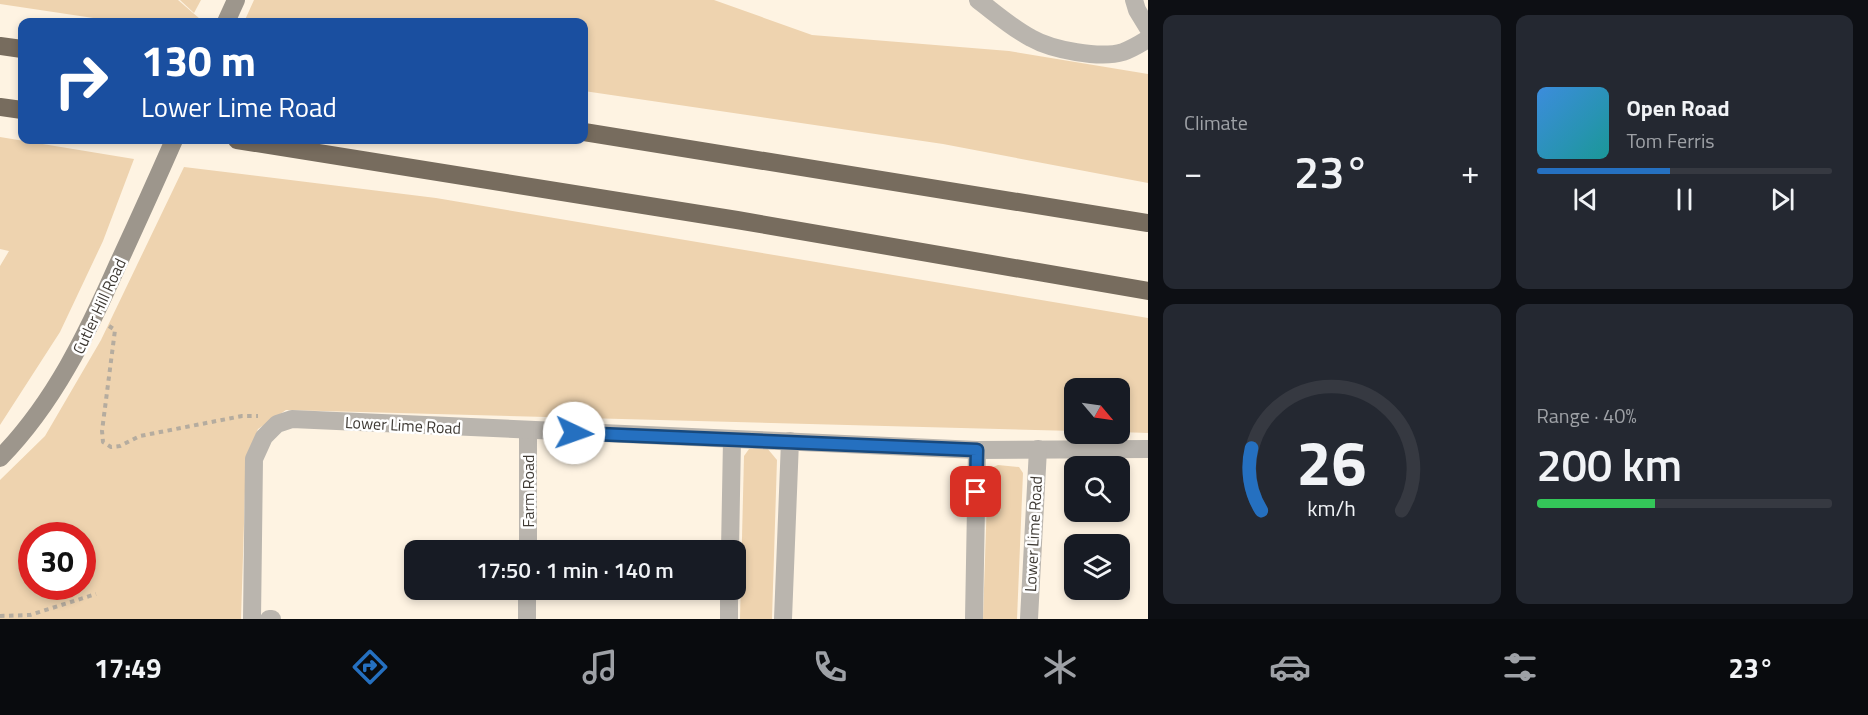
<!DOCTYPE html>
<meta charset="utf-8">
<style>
:root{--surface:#171b24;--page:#242831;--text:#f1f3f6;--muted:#9ea1a6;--line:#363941;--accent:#2570c0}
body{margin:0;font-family:"Titillium Web",sans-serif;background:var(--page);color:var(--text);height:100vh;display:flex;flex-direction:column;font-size:22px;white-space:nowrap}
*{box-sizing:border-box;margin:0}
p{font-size:20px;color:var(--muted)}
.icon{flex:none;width:33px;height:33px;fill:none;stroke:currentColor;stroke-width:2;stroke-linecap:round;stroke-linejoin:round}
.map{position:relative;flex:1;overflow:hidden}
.details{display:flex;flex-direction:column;gap:15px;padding:15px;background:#0d0f14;width:720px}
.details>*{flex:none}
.banner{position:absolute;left:18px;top:18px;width:570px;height:126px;border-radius:12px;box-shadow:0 3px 9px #0003;background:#1a4fa0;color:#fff;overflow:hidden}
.needle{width:39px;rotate:119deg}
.buttons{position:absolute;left:1064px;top:378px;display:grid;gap:12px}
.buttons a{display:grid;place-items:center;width:66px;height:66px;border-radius:12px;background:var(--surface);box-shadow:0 3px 9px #0003;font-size:30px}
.speed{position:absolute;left:18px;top:522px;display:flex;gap:12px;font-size:30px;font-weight:700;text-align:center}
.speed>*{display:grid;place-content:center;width:78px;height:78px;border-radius:50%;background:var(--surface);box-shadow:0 3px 9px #0003;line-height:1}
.speed .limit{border:9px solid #d22;background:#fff;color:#111}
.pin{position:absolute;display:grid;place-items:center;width:51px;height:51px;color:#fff;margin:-26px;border-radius:12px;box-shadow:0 3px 9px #0006}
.me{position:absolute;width:66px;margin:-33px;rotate:93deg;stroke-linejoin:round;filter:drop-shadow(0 0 4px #0008)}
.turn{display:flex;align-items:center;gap:21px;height:126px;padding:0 24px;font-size:27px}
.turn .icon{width:78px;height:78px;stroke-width:2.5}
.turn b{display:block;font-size:42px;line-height:51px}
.big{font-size:45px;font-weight:600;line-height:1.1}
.details .card{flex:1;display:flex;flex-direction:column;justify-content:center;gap:9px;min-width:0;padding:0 21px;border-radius:12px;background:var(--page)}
.details .dial{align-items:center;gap:0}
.dial svg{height:156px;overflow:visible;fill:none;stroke:var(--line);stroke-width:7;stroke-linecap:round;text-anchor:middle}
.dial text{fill:var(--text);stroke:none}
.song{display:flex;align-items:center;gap:18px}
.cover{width:72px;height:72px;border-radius:9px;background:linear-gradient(135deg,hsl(210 70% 55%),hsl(180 70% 35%))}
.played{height:6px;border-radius:3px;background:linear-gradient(90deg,var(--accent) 45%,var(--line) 45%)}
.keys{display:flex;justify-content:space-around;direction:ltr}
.heat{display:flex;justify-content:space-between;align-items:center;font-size:33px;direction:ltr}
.charge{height:9px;border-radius:4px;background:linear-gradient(90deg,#34c759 40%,var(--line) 0)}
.details .tiles{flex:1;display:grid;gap:15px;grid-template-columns:repeat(2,1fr)}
.trip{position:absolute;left:404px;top:540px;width:342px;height:60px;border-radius:12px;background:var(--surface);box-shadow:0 3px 9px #0003;font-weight:600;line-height:60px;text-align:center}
.tabs{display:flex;height:96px;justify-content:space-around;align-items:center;background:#090b0e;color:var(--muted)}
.tabs .icon{width:42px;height:42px}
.tabs .active{color:var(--accent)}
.tabs b{font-size:27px;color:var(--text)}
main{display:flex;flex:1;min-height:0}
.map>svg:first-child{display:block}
.green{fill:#eed3af;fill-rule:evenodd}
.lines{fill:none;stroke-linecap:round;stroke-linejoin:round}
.path{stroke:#b5ac9f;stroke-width:4;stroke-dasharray:4.5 4.5;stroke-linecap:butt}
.street{stroke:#bab5ae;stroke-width:18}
.secondary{stroke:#9d968c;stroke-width:18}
.highway{stroke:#776c5e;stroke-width:18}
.route-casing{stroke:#18497d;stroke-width:15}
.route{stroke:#2570c0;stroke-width:10}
.labels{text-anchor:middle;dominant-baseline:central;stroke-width:5;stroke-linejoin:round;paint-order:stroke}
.street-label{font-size:16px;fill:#3f3a34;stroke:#fff}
</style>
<main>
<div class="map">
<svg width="1148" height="619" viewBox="0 0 1148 619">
<rect width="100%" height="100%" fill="#fef3e2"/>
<!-- green -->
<g class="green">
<polygon points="0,0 178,0 200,19 198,22 120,22 0,4"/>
<polygon points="180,0 201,0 194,13"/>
<polygon points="254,0 714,0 812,35 1009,51 1148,74 1148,183 943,144 584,91 584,22 244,22"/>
<polygon points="0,137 134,159 103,241 60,332 0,425 0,266 9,251 0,249"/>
<path d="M184,167L436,198L1148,318V433L1119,432V388H1074V431L286,410L258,429L246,459L241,619H0V480L45,436L101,340ZM32,536H82V586H32Z"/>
<polygon points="767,448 777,460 772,619 740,619 744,456 749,449"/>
<polygon points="998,465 1019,467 1023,473 1017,619 983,619 988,469"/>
</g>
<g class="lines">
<!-- path -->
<g class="path">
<polyline points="109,326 115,330 102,431 103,442 111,447 120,446 140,436 242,416 258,416"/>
<polyline points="0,616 30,615 96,594"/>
</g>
<!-- street -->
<g class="street">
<path d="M978,0C995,13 1012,28 1031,38C1052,50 1100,59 1123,52C1132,49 1140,44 1148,39"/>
<polyline points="1134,0 1137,10 1148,28"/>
<polyline points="528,550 528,431"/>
<polyline points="730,550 732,440"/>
<polyline points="252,619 254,459 264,437 277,424 292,419 977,450 1148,449"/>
<polyline points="269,619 272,619"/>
<polyline points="527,619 527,590"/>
<polyline points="729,619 729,590"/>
<polyline points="783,619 790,441"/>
<polyline points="974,619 977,450"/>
<polyline points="1029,619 1038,449"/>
</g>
<!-- secondary -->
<g class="secondary">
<polyline points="226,22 236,0"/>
<path d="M0,458C54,403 87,334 118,264C137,223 156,181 174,140"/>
</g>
<!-- highway -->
<g class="highway">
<polyline points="0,46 22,49"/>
<polyline points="0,107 22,110"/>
<polyline points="584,132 1148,223"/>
<polyline points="237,140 737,220 1148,291"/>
</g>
</g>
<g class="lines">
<defs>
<polyline id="route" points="574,433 977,450 976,492"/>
</defs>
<!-- route casing -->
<use href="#route" class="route-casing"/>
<!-- route -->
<use href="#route" class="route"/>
</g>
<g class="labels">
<!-- street labels -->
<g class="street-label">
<text transform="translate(99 306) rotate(-65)">Cutler Hill Road</text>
<text transform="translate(403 425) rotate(3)">Lower Lime Road</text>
<text transform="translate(528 491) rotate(-90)">Farm Road</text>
<text transform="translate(1033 534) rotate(-87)">Lower Lime Road</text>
</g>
</g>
</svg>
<div class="buttons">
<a><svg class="needle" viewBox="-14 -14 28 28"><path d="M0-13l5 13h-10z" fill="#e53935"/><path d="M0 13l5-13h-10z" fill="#9ea1a6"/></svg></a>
<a><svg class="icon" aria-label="search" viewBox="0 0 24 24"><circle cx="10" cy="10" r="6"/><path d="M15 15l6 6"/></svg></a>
<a><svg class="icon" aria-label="layers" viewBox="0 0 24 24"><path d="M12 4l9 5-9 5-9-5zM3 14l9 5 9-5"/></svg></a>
</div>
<div class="speed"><div class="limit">30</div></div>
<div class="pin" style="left:976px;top:492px;background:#d93025"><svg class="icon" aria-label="arrive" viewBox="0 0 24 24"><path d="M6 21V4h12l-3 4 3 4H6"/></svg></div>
<svg class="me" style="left:574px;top:433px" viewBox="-20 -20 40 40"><circle r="19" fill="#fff"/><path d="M0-13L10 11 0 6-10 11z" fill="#2570c0"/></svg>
<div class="trip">17:50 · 1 min · 140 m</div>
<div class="banner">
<div class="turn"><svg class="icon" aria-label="right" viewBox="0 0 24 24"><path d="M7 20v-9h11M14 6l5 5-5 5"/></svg><div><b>130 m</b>Lower Lime Road</div></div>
</div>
</div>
<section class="details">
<div class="tiles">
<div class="card"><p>Climate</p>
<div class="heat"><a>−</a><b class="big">23°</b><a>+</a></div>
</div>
<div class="card">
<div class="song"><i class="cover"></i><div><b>Open Road</b><p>Tom Ferris</p></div></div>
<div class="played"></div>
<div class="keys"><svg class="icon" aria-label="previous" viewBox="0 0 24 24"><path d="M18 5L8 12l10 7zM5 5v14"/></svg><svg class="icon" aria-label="pause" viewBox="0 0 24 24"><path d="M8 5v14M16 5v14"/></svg><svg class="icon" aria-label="next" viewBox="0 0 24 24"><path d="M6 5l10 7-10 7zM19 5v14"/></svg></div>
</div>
<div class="card dial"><svg viewBox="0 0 100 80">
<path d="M14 69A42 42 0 1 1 86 69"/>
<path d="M14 69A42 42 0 0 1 9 37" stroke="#2570c0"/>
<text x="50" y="56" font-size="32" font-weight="700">26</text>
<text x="50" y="72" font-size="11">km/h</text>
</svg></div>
<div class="card"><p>Range · 40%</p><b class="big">200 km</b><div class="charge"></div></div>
</div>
</section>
</main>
<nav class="tabs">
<b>17:49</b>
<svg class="icon active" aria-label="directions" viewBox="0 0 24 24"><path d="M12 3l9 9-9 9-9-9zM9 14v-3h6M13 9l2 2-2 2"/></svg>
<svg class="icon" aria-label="music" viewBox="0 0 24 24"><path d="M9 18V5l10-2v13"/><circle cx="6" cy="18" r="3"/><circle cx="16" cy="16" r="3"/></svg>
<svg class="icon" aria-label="phone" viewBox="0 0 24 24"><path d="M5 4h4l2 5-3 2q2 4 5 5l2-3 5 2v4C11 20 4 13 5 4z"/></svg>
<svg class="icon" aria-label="climate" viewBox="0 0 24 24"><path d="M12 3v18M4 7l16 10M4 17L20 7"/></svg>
<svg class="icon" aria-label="car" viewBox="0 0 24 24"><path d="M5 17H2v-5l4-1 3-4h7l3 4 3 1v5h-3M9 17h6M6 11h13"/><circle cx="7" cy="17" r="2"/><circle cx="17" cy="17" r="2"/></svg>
<svg class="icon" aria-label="filters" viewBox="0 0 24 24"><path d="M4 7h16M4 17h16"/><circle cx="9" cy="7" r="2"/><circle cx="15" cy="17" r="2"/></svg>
<b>23°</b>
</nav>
